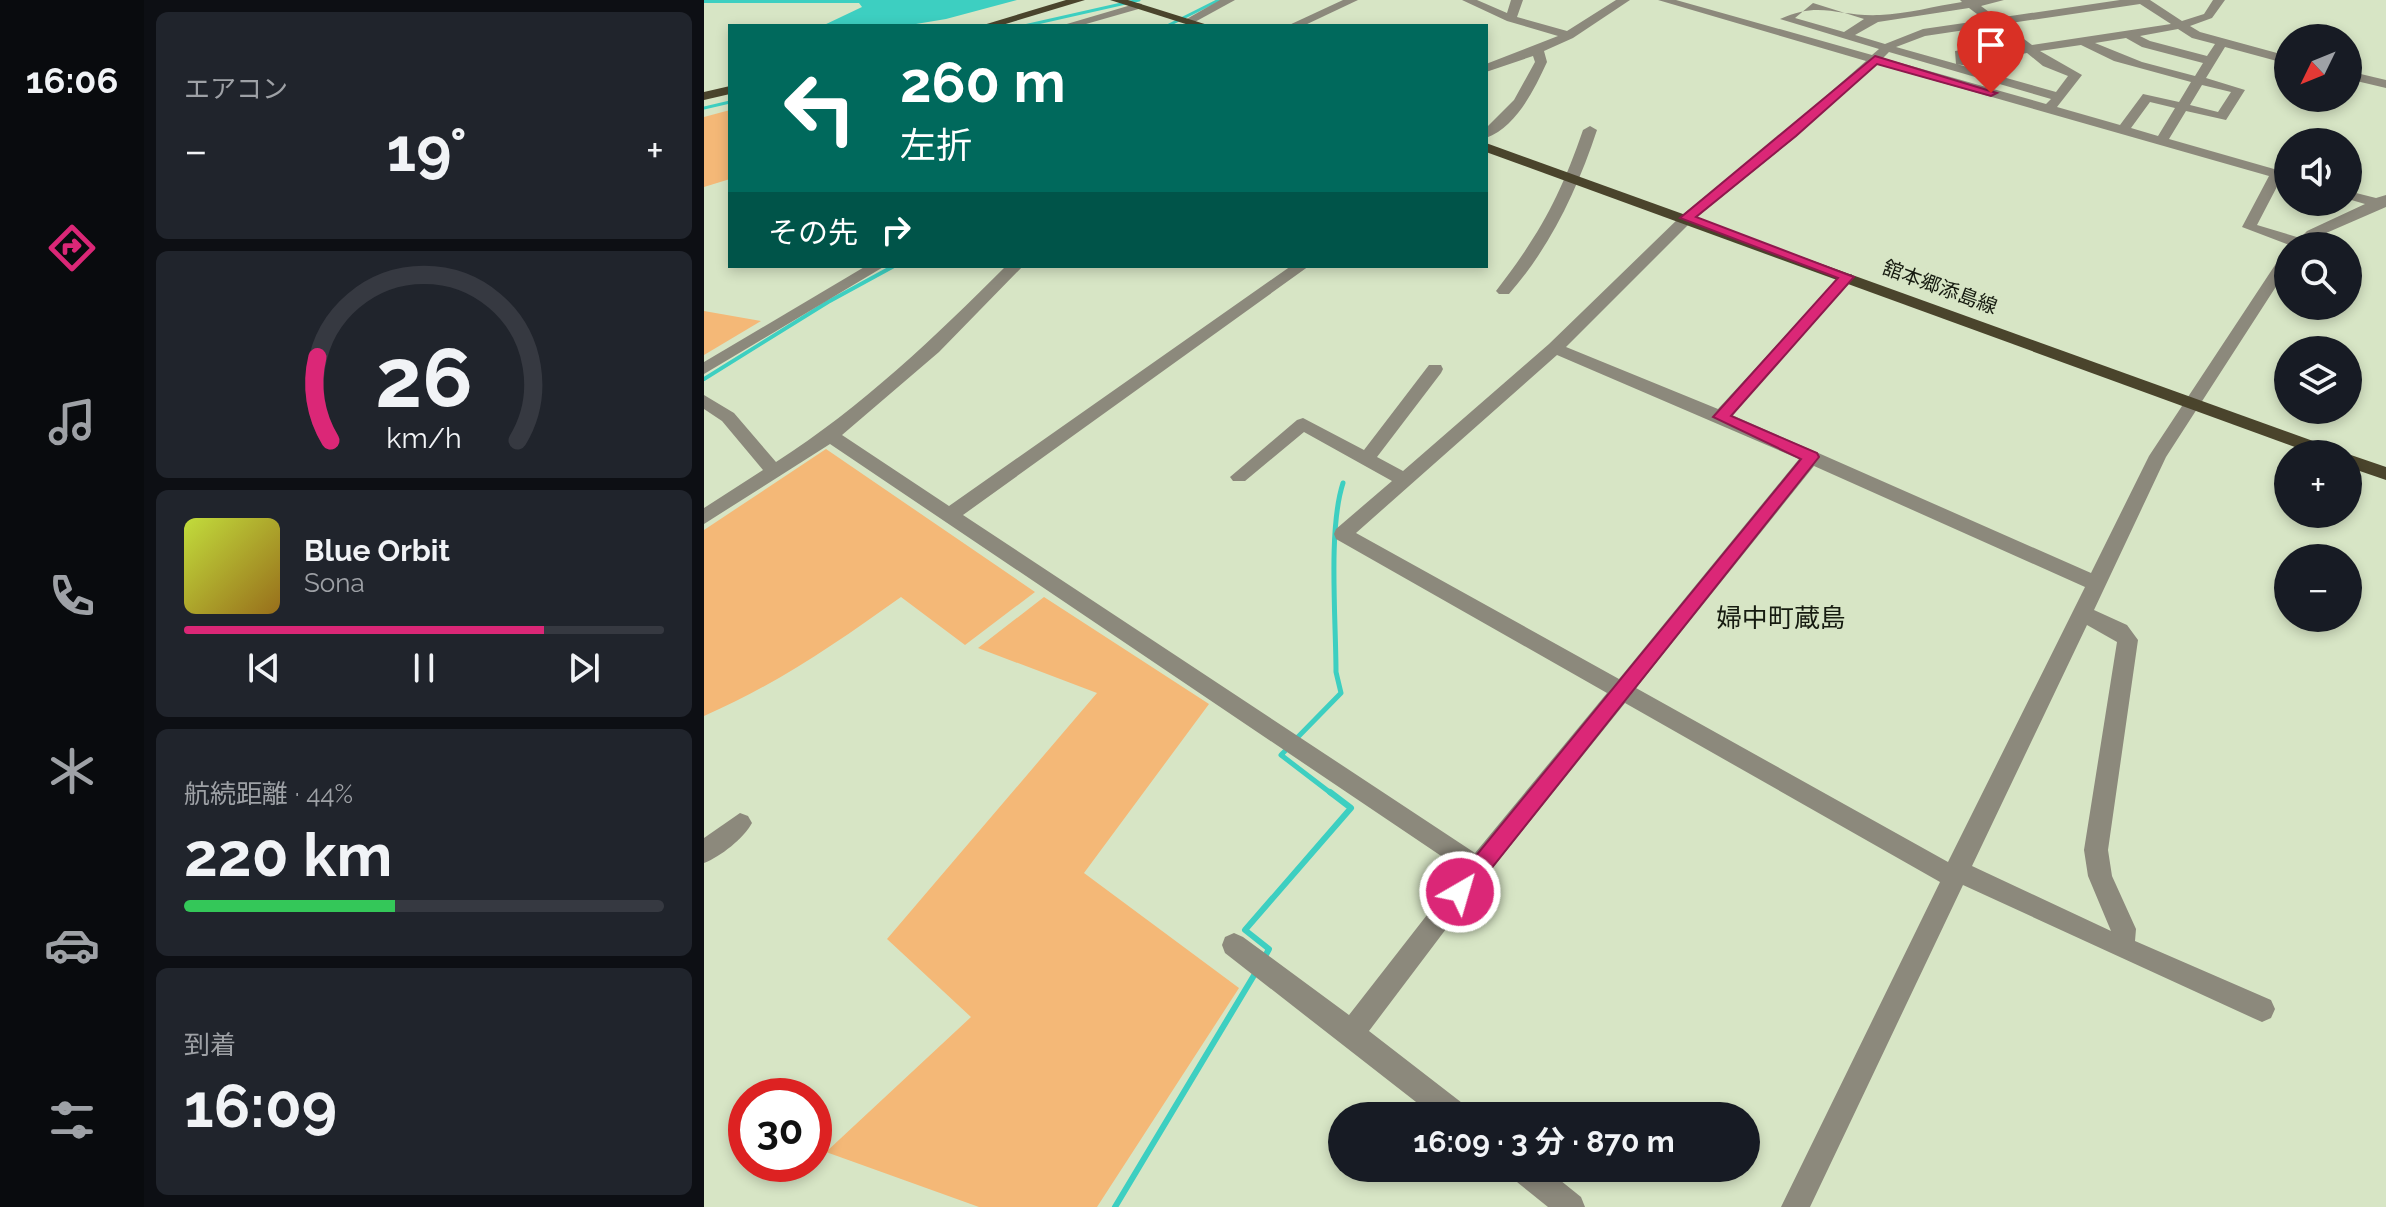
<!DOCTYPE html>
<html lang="ja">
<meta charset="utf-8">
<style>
:root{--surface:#171b24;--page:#20242c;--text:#f1f3f6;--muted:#9ea1a6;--line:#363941;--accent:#db2777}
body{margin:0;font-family:Raleway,"Noto Sans JP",sans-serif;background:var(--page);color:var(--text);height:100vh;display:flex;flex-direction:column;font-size:30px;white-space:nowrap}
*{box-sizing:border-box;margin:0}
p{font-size:26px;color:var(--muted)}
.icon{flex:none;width:44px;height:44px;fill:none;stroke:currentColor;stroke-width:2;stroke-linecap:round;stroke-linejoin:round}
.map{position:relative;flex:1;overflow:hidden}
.side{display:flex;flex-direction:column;gap:12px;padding:12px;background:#0d0f14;width:560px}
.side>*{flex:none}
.banner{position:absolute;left:24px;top:24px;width:760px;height:244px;border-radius:0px;box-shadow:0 4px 12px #0003;background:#00695c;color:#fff;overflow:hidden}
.needle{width:52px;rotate:227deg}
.fabs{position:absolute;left:1570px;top:24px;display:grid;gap:16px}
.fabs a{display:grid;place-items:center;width:88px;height:88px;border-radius:50%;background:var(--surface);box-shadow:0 4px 12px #0003;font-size:40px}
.speed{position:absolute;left:24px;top:1078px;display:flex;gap:16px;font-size:40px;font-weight:700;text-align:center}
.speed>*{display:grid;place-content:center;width:104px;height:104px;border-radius:50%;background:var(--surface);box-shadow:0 4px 12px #0003;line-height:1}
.speed .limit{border:12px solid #d22;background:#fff;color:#111}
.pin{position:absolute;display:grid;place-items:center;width:68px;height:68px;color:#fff;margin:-82px -34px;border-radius:50% 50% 50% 0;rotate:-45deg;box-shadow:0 0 8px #0007}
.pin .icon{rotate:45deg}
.me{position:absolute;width:88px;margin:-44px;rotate:38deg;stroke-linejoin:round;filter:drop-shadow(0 0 6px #0008)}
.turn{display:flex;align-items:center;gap:28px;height:168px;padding:0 40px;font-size:36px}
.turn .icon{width:104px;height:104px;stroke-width:2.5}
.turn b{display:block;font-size:56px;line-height:68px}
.then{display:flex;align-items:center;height:76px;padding:0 40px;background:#0003;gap:16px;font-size:30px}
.big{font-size:60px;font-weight:700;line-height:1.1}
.side .tile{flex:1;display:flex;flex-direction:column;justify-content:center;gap:12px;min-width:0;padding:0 28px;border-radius:12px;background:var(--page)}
.side .dial{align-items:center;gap:0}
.dial svg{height:208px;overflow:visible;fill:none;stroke:var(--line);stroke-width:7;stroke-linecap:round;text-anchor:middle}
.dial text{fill:var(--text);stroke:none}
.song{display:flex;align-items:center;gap:24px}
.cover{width:96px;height:96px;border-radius:12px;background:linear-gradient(135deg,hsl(70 70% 55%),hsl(40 70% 35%))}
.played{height:8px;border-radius:4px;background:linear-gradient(90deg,var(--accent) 75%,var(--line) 75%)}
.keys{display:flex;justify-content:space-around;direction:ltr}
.heat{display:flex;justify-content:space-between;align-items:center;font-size:44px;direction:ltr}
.charge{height:12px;border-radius:6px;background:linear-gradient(90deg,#34c759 44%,var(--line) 0)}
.trip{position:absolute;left:624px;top:1102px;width:432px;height:80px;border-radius:40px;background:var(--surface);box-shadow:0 4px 12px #0003;font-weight:700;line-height:80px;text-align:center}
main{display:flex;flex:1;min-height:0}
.menu{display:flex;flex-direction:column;width:144px;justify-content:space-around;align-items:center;background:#090b0e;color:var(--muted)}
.menu .icon{width:56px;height:56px}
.menu .on{color:var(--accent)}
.menu b{font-size:36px;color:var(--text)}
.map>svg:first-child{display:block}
.green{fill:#f4b877}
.water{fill:#3dcfc1}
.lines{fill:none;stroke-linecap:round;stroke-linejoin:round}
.stream-far3{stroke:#3dcfc1;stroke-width:3}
.stream-far2{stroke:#3dcfc1;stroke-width:4}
.stream-far1{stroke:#3dcfc1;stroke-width:5}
.stream{stroke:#3dcfc1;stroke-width:6}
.minor{fill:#8c897c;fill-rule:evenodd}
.major{fill:#4a442c;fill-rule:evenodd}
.route{fill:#db2777;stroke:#8e194d;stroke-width:2}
.labels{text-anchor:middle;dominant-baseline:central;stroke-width:8;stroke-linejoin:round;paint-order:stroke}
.far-street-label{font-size:20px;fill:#161b10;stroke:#d7e5c5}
.neighbourhood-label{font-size:26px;fill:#161b10;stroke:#d7e5c5}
</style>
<main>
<nav class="menu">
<b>16:06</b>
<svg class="icon on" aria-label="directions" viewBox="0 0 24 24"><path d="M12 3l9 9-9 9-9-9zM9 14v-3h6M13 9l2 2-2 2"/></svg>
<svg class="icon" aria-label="music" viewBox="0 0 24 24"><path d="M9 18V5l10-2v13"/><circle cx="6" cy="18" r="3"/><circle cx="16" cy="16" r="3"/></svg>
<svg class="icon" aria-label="phone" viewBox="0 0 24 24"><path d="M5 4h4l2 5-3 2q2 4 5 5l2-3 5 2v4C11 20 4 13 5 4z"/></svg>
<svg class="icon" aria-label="climate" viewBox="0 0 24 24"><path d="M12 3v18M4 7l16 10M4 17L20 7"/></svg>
<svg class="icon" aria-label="car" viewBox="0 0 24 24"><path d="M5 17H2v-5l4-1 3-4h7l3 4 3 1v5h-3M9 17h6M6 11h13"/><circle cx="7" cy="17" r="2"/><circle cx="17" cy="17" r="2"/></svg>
<svg class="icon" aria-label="filters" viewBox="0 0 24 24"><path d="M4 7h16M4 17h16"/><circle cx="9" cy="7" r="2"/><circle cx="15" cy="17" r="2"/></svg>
</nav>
<section class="side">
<div class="tile"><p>エアコン</p>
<div class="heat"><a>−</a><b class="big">19°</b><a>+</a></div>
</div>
<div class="tile dial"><svg viewBox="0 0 100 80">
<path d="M14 69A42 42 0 1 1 86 69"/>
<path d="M14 69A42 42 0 0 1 9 37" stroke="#db2777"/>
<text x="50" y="56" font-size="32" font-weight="700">26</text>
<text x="50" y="72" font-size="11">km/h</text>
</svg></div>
<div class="tile">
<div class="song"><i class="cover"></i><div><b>Blue Orbit</b><p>Sona</p></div></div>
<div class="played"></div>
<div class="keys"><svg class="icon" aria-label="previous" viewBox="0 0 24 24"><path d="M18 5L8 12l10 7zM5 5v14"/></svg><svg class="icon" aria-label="pause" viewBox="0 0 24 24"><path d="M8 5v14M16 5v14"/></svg><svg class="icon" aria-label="next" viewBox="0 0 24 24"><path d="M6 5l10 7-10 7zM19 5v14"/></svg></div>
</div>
<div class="tile"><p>航続距離 · 44%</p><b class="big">220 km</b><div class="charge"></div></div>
<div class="tile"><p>到着</p><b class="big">16:09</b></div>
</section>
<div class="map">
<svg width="1682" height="1207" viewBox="0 0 1682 1207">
<rect width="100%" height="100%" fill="#d7e5c5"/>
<!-- green -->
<g class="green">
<polygon points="26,110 26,179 0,187 0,117"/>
<polygon points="0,311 57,321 0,355"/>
<path d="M122,449L331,592L261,645L197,597C131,644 75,683 0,716V530Z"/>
<polygon points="340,597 505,704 380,873 535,988 393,1207 275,1207 122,1152 267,1017 183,939 393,693 274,648"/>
</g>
<!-- water -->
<polygon class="water" points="0,0 313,0 242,19 200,26 118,26 158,7 155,3 0,3"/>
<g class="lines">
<!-- stream-far3 -->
<g class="stream-far3">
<polyline points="320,26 435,0"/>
<polyline points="463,26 515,0"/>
<polyline points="0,108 26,102"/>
</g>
<!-- stream-far2 -->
<polyline class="stream-far2" points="0,379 124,302 190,266"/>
<!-- stream-far1 -->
<g class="stream-far1">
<path d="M590,741L637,693L632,672C632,620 624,529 639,483"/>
<polyline points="584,748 577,755 628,794"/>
</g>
<!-- stream -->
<g class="stream">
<polyline points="559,960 565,949 541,930 647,808 626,792"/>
<polyline points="411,1207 552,972"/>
</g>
<!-- minor -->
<g class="minor">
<polygon points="516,0 531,0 489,23 479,21"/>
<polygon points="639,0 654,0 599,26 583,26"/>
<path d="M758,0H773L803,13L807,0H819L813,17L863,31L912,0H926L869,38L840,51L843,62C830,90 813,126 782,138V128L810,100L831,62L829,56L782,72V64L854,36L803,21Z"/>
<path d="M954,0H972L1168,55L1175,49L1076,19C1117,0 1134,17 1176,15C1203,14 1231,6 1258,2L1256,0H1300L1277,6L1293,18L1416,0H1446L1478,21L1500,14L1509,0H1521L1508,18L1486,26L1496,32L1584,56V64L1521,47L1502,78L1541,90L1522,120L1482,111L1465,139L1584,173V181L1577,179L1553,225L1596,238L1603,231L1661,204L1644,199V191L1672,198L1682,195V207L1613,237L1604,246H1588L1538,227L1565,176L1172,64L1093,136L988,221L862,347L1014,409L1138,274H1148V280L1028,415L1387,573L1445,456L1577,256L1584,252V268L1462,457L1390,610L1423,625L1434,640L1404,850L1408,876L1432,929L1431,941L1567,1000L1571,1009L1567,1018L1558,1022L1549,1018L1259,885L1106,1207H1077L1236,882L921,703L782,876L665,1031L762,1106L766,1116H730L521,953L518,945L521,937L530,933L539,937L645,1015L758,870L126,444L0,524V508L59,470L18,421L0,409V395L30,413L72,462C158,407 231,337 302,266H319L235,352L138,435L245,506L587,266H605L259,515L771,853L903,693L632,539L630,534L632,529L688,481L600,432L541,481H529L526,477L593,420L599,418L660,450L725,365H737L739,369L737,373L673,457L699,471L845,344L978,215L1083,130L1162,61ZM1109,3L1160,19L1140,32L1091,18ZM1436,4L1467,24L1328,45L1300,24ZM1265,8L1281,20L1219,29L1181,44L1151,35L1174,22ZM1288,26L1315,47C1293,51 1273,47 1251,51L1252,64C1276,69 1299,57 1323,53L1339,66L1364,76L1352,92L1192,47L1221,36ZM1474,29L1488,38L1511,44L1503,56L1446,41L1436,36ZM1422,38L1438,47L1499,63L1491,76L1438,62L1391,43ZM1377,45L1410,61L1487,82L1475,102L1439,94L1416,125L1353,107L1378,75L1336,51ZM1185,52L1347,99L1342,104L1179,58ZM1275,55L1280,56H1265ZM1498,85L1527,92L1514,112L1486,105ZM1446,102L1471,108L1454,136L1427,128ZM853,355L1095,459L915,679L652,533ZM1110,466L1381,587L1244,862L932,688ZM1383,625L1413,642L1380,850L1384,876L1407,931L1268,866Z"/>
<polygon points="434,3 438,4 438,8 375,26 356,26"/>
<polygon points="1644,71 1682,80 1682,88 1644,79"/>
<path d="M886,126L893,130C873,190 847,246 805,294H795L792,291C835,235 856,197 879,130Z"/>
<polygon points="162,266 181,266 0,374 0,362"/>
<path d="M36,813L44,816L48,823C40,838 16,857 0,863V838Z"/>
<polygon points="804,1168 841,1168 877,1197 881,1207 844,1207 808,1178"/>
</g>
<!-- major -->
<g class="major">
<polygon points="362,0 381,0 295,26 276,26"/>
<polygon points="406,0 424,0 507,26 488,26"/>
<polygon points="26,86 26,94 0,100 0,92"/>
<polygon points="782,143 1634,450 1637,454 1610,454 782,152"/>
<polygon points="1643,454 1644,454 1682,467 1682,480 1644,467"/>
</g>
</g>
<!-- route -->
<polygon class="route" points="1171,56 1293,93 1287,96 1173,64 1092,136 992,217 1150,277 1027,416 1113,453 1115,457 763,899 756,902 748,899 745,892 748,885 1097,459 1009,417 1134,278 976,218"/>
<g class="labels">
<!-- far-street labels -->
<g class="far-street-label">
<text transform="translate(1236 287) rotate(20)">舘本郷添島線</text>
</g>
<!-- neighbourhood labels -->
<g class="neighbourhood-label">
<text x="1077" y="618">婦中町蔵島</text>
</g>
</g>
</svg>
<div class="fabs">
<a><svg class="needle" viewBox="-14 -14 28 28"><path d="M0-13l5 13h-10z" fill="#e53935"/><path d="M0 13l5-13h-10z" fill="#9ea1a6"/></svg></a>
<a><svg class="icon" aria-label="sound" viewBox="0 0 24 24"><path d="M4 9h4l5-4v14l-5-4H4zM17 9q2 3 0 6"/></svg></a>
<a><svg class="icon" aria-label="search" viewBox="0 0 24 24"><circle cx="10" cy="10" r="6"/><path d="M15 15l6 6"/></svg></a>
<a><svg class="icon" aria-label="layers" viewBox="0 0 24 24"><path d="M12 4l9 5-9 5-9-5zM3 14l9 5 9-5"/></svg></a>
<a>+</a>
<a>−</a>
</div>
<div class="speed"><div class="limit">30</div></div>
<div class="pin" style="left:1287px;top:93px;background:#d93025"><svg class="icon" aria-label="arrive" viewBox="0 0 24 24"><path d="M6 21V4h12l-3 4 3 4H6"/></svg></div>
<svg class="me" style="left:756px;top:892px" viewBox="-20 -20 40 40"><circle r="17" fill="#db2777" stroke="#fff" stroke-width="3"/><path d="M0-11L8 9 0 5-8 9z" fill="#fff"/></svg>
<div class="trip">16:09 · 3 分 · 870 m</div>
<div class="banner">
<div class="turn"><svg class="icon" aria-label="left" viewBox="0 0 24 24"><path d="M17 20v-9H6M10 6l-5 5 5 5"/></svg><div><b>260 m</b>左折</div></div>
<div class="then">その先<svg class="icon" aria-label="right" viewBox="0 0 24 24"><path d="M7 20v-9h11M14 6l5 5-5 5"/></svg></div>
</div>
</div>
</main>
